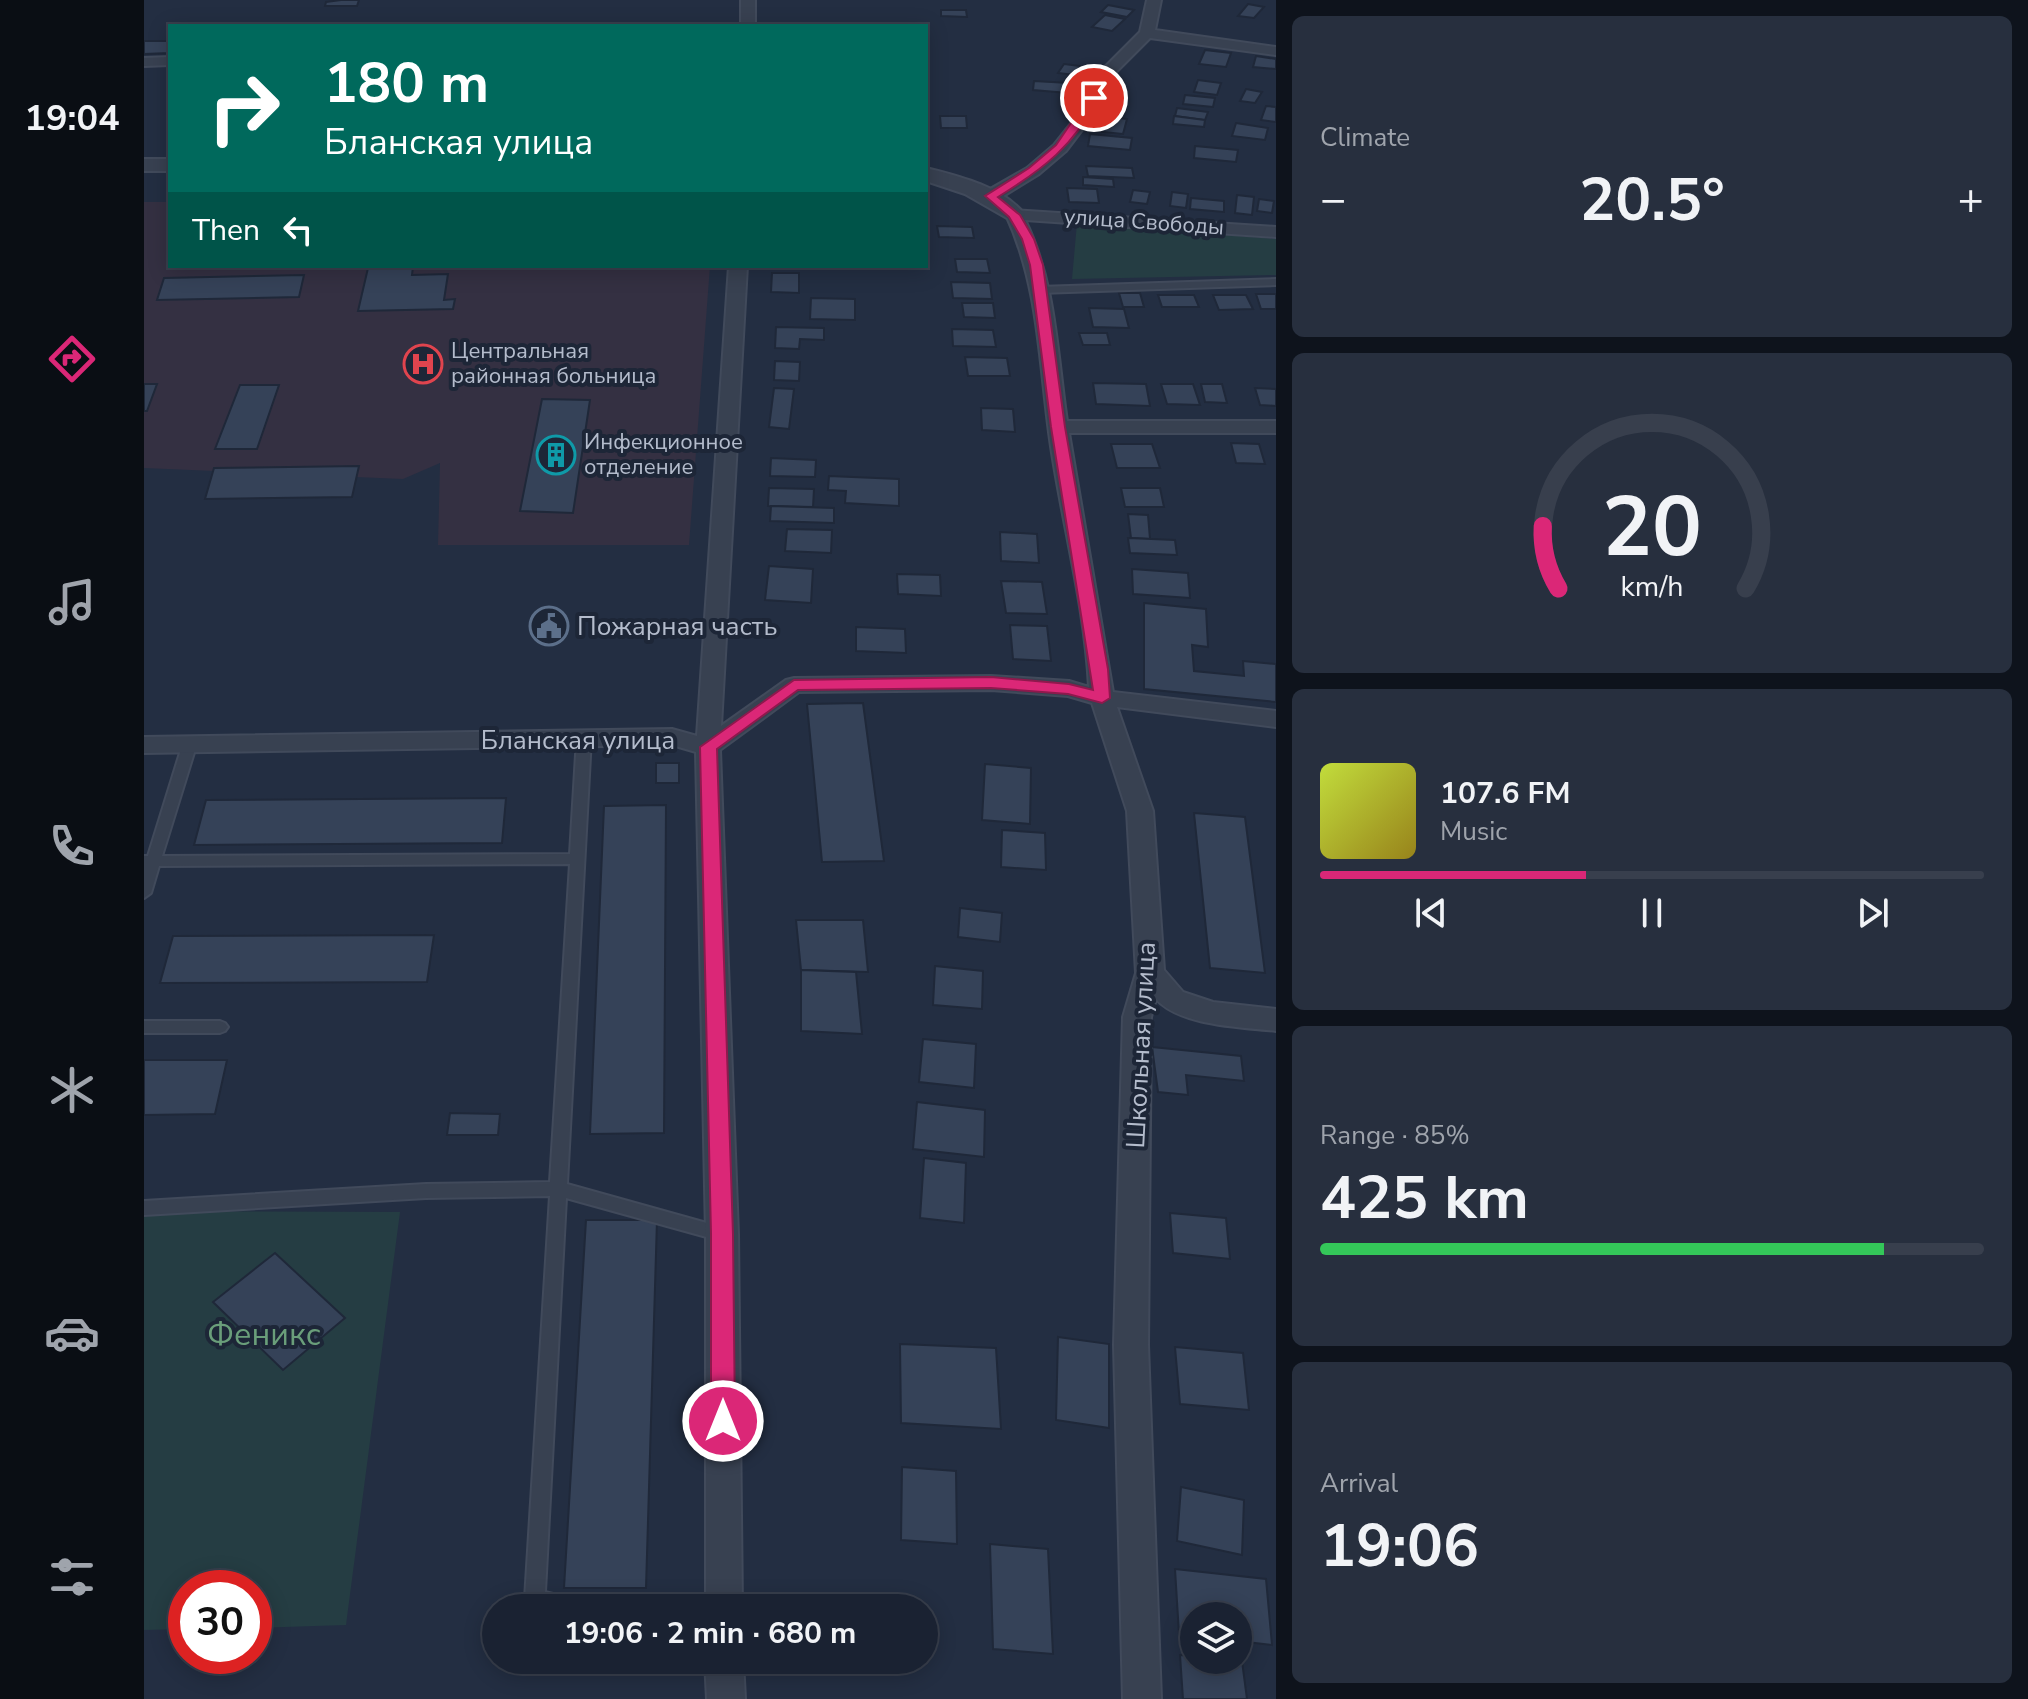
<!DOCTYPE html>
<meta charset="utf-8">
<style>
:root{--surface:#1a2232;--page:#272f3e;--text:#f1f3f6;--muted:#9fa4ac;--line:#383f4d;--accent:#db2777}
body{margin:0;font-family:"Nunito Sans",sans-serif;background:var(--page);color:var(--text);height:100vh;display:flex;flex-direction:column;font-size:30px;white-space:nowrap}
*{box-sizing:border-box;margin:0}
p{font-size:26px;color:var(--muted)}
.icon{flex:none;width:44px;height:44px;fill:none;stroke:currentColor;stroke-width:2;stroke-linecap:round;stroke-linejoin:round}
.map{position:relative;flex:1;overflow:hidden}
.side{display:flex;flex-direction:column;gap:16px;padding:16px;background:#0e131c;width:752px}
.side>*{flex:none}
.guide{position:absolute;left:24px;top:24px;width:760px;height:244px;border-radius:0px;box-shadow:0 4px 20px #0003,0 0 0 2px var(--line);background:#00695c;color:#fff;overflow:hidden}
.buttons{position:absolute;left:1036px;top:1602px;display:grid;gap:16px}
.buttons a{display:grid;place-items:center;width:72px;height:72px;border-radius:50%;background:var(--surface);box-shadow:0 4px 20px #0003,0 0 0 2px var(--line);font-size:40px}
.speed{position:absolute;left:24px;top:1570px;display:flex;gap:16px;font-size:40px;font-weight:700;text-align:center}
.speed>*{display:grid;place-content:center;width:104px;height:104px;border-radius:50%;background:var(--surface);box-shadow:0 4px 20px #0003,0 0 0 2px var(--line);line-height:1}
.speed .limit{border:12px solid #d22;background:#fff;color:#111}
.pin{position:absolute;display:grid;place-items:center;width:68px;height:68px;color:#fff;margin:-34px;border:4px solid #fff;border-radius:50%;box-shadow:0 2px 8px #0007}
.me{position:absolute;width:88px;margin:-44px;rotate:0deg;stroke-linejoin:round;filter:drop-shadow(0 0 6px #0008)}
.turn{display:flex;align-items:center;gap:28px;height:168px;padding:0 24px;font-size:36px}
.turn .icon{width:104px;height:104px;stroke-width:2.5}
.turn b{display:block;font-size:56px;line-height:68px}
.then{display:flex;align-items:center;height:76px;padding:0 24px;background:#0003;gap:16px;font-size:30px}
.big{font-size:60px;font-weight:700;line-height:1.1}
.side .tile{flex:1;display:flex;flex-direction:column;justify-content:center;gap:12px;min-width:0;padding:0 28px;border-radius:12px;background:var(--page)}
.side .dial{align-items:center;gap:0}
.dial svg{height:208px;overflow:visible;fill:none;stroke:var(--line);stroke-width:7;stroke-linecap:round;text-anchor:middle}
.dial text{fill:var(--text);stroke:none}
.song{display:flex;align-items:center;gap:24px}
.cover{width:96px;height:96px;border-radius:12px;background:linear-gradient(135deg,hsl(70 70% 55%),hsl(50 70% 35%))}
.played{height:8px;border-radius:4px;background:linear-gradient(90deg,var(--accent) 40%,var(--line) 40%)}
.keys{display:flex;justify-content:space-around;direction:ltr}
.heat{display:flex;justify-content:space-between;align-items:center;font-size:44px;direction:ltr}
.charge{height:12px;border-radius:6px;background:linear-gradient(90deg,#34c759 85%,var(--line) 0)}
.trip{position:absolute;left:338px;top:1594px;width:456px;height:80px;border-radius:40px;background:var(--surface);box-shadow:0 4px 20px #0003,0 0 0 2px var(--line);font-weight:700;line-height:80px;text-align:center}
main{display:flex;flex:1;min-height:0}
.tabs{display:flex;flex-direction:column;width:144px;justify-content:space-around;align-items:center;background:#0a0e14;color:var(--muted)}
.tabs .icon{width:56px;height:56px}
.tabs .selected{color:var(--accent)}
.tabs b{font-size:36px;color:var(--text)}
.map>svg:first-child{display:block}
.medical{fill:#343042}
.green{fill:#253d43}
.building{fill:#354258;stroke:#1f2839;stroke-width:2}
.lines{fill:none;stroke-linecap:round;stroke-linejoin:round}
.service-casing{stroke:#414a5b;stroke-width:4}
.minor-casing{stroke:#414a5b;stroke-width:4}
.tertiary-casing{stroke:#414a5b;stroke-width:4}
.service{fill:#384151;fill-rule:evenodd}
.minor{fill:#384151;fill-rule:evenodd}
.tertiary{fill:#384151;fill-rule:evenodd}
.route{fill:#db2777;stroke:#8e194d;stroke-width:2}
.labels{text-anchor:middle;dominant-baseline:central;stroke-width:8;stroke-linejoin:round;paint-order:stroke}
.far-street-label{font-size:22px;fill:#b4bccc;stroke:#1d2637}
.far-poi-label{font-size:22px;fill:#b4bccc;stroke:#1d2637;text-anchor:start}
.poi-label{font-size:26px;fill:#b4bccc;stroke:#1d2637;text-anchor:start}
.street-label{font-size:26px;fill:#b4bccc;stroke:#1d2637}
.near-park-label{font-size:32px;fill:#6a9e7a;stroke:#1d2637}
</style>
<main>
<nav class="tabs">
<b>19:04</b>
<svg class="icon selected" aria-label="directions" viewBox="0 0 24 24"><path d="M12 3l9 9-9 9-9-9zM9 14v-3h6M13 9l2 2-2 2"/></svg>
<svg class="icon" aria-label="music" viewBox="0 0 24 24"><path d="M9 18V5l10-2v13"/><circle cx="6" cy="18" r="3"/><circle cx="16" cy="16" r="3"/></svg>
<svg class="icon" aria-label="phone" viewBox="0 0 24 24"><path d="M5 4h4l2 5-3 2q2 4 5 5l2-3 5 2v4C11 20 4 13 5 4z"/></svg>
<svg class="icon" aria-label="climate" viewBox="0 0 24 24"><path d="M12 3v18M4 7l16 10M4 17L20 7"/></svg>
<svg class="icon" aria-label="car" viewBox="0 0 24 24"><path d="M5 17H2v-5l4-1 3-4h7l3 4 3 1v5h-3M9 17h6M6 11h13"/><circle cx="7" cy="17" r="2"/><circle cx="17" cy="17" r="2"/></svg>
<svg class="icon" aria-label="filters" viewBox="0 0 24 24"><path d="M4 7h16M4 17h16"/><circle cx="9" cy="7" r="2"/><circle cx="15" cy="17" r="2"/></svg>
</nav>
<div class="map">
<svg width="1132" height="1699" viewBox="0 0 1132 1699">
<rect width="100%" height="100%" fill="#232e42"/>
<!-- medical -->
<polygon class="medical" points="0,202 26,202 26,266 566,266 545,545 294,545 296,463 259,479 0,468"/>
<!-- green -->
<g class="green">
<polygon points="933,223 1132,239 1132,275 928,279"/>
<polygon points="0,1211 256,1212 202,1625 110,1628 110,1588 42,1588 42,1629 0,1630"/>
</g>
<!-- building -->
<g class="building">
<polygon points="197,0 215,0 213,6 181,6 182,2"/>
<polygon points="1104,4 1120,7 1110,18 1094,16"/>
<polygon points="964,5 990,10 983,17 957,12"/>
<polygon points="797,10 822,10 823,17 797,16"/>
<polygon points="961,15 981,19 968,31 948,27"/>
<polygon points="0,41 26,41 26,53 0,54"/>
<polygon points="1061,50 1087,53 1082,67 1055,64"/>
<polygon points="1112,56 1132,59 1132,69 1109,67"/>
<polygon points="920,64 936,66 931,75 914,73"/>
<polygon points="1054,80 1077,83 1073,95 1050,92"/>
<polygon points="890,81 925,83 924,93 889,90"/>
<polygon points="1102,89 1118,92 1111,103 1096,101"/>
<polygon points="957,90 982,94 977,101 952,97"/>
<polygon points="1041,95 1071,98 1069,107 1039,104"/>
<polygon points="1122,106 1132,107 1132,122 1117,120"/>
<polygon points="1033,108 1064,112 1061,120 1031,116"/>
<polygon points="944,114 983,119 979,134 939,130"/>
<polygon points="796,116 822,116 823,128 797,128"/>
<polygon points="1030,116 1061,120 1060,127 1029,124"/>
<polygon points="1092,123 1124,128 1121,140 1088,136"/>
<polygon points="946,134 988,138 986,150 944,146"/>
<polygon points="1051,146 1094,150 1092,162 1050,158"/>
<polygon points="942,166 988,168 990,178 944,176"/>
<polygon points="939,177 969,179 970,187 939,185"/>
<polygon points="923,188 953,189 955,203 925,202"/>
<polygon points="989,190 1006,192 1003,204 986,202"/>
<polygon points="1028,192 1044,194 1042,208 1026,206"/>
<polygon points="1093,195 1110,197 1108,215 1091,213"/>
<polygon points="1047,198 1080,201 1080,212 1046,209"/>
<polygon points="1115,199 1130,201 1128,213 1113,211"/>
<polygon points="793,226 828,227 830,238 795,237"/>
<polygon points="811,259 843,259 846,273 813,272"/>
<polygon points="269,267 268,275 304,274 300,300 311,299 309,309 214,311 224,268"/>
<polygon points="628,273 655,273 655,293 627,292"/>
<polygon points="160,275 155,297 13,300 20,278"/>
<polygon points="807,282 846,283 848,299 809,298"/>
<polygon points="975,293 996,293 1000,307 979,307"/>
<polygon points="1112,294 1132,294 1132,309 1117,309"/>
<polygon points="1014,295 1050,295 1055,307 1018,307"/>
<polygon points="1069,295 1102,295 1109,309 1075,310"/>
<polygon points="667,298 711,299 711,320 666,319"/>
<polygon points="818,303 849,303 851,318 820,317"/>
<polygon points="945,308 980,309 985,328 949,327"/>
<polygon points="632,327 680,328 680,340 656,339 655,349 631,348"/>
<polygon points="808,329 849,330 852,347 809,346"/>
<polygon points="935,333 963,333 966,345 939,345"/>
<polygon points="821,357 863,358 866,376 824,376"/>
<polygon points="631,361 656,362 655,381 630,380"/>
<polygon points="949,383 1002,384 1006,406 952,404"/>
<polygon points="0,384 13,384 3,411 0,411"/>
<polygon points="1017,384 1049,384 1056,405 1023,404"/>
<polygon points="1057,384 1078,384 1083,403 1061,402"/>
<polygon points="96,385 135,385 113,449 71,449"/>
<polygon points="630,388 650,389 645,429 625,427"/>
<polygon points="1111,388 1132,389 1132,406 1116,405"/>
<polygon points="398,399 446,400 429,513 376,511"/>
<polygon points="837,408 869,409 871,432 838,430"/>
<polygon points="1087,443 1115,444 1121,464 1092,463"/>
<polygon points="967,444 1008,444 1016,468 973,468"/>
<polygon points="627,458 672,460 671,477 626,476"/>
<polygon points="215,466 208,497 61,499 70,468"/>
<polygon points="685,476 755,479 755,506 701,503 702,491 684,490"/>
<polygon points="625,488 670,489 669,507 624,506"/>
<polygon points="977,488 1016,488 1020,507 981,507"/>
<polygon points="627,506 690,508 690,523 626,521"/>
<polygon points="984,514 1004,515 1006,539 987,538"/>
<polygon points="643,529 688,530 687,553 641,551"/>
<polygon points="856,532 893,534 895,563 857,561"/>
<polygon points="984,538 1031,540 1033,555 986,553"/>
<polygon points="625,566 669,569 667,603 621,600"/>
<polygon points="988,569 1044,573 1046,598 989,594"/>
<polygon points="753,574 796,575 797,596 754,594"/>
<polygon points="857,581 898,582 903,614 862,613"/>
<polygon points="1000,603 1062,609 1064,647 1048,645 1050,671 1100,676 1099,661 1132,664 1132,702 1000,689"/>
<polygon points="866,625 903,626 907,661 869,659"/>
<polygon points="712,627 761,629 762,653 712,651"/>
<polygon points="719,703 740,861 678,862 663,704"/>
<rect x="512" y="763" width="23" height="20"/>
<polygon points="841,764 887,768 886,824 838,820"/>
<polygon points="362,798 358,843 50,845 62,800"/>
<polygon points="522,805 520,1133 446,1134 460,806"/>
<polygon points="1050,813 1101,817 1121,973 1066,968"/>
<polygon points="858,830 901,833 902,870 857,867"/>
<polygon points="816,908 858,913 856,942 814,937"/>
<polygon points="652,920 719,920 724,972 657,970"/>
<polygon points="290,935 283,982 16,983 29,936"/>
<polygon points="791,966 839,971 838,1009 789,1005"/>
<polygon points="657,970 712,972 718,1034 657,1031"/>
<polygon points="779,1039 832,1044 830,1088 775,1082"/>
<polygon points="1008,1047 1097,1056 1100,1081 1042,1075 1044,1095 1014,1092"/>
<polygon points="0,1060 83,1060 71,1114 0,1115"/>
<polygon points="773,1102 841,1110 840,1157 769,1149"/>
<polygon points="306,1113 356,1114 354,1135 303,1135"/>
<polygon points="780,1158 822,1163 820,1223 776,1218"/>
<polygon points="1026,1213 1082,1218 1086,1259 1029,1253"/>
<polygon points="442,1220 513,1220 502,1588 420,1588"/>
<polygon points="131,1253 201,1318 139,1370 69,1302"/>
<polygon points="914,1337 965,1344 965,1428 912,1420"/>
<polygon points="756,1344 852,1348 857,1429 757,1423"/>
<polygon points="1031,1347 1099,1353 1105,1410 1036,1404"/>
<polygon points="758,1467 812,1471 813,1544 757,1540"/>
<polygon points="1037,1487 1100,1500 1098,1555 1033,1541"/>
<polygon points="846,1544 904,1549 909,1654 849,1649"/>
<polygon points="1031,1569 1122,1579 1128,1645 1094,1641 1094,1616 1050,1616 1050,1636 1035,1634"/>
<polygon points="1036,1655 1050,1656 1050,1660 1098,1661 1103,1699 1039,1699"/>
</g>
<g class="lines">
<defs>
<g id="service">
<polygon points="1132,279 1132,285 895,293 890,290 895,287"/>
<polygon points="440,734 447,738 423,1184 577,1227 583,1229 585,1234 583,1239 577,1241 422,1198 401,1592 438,1601 441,1608 389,1608 384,1606 381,1599 406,1196 282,1198 0,1215 0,1201 282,1184 406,1182 426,864 15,866 7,893 0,898 0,856 4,856 39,743 46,739 53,743 18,856 426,854 433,738"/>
<polygon points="0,1021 76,1021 81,1023 84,1027 81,1031 76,1033 0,1033"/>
</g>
<g id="minor">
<rect x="597" y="0" width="14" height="26"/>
<polygon points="1003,0 1017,0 1011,30 1132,47 1132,55 1006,38 969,75 944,122 922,151 895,174 853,200 841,200 839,196 841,192 883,168 910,145 929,121 958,70 996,32"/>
<polygon points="26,57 26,65 0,66 0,58"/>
<path d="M870,210L1132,227V237L881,220C912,283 913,353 923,421H1132V433H925L969,692L1132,711V727L973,707L1009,811L1020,970L1039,992L1069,1002L1132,1009V1031C1098,1027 1036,1026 1012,999L1007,1017L1004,1345L1017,1699H979L970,1345L979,1017L992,973L983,811L948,703L924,696L847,690L655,692L576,750L594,1234L598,1608H562V1234L552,752L528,745L0,753V737L528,729L553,736L585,266H603L577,726L642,680L650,678L847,676L925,681L945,687C941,609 920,530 908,453C895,372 897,290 862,215Z"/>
<polygon points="561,1660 599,1660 601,1699 563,1699"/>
</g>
<g id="tertiary">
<rect x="0" y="159" width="26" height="12"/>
<path d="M782,168C814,176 860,187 881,215L870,222L821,194L782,181Z"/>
</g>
</defs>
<!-- service casing -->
<use href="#service" class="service-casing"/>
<!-- minor casing -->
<use href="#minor" class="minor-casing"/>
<!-- tertiary casing -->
<use href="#tertiary" class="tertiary-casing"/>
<!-- service -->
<use href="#service" class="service"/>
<!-- minor -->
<use href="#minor" class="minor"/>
<!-- tertiary -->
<use href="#tertiary" class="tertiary"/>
</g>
<!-- route -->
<path class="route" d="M946,95L955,98C929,146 901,168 854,197L876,215L890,239L899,265L921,427L964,669L966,698L958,703L924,694L847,688L654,690L573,749L589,1234L591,1421L587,1429L579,1432L570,1429L567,1421V1234L556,747L650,680L847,677L925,684L949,690L907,427L886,265L878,239L865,217L841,196L885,168L912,145Z"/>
<!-- icons -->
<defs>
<symbol id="hospital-ring" viewBox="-11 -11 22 22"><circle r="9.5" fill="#1d2637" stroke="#e0444e" stroke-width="1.5"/><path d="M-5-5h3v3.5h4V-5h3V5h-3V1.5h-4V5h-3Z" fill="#e0444e"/></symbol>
<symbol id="building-ring" viewBox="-11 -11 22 22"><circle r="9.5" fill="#1d2637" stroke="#0f9aa8" stroke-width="1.5"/><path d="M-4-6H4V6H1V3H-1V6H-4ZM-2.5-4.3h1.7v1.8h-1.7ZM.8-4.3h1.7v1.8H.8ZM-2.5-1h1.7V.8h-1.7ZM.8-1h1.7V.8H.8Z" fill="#0f9aa8"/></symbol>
<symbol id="civic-ring" viewBox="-11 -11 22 22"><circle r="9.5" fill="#1d2637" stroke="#5c6f8a" stroke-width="1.5"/><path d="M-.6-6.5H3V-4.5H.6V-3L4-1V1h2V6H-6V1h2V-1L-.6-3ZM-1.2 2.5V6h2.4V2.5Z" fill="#5c6f8a"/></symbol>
</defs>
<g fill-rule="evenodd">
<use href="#hospital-ring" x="257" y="342" width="44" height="44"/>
<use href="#building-ring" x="390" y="433" width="44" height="44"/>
<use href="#civic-ring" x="383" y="604" width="44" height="44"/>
</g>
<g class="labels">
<!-- far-street labels -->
<g class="far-street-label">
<text transform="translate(1000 222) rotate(4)">улица Свободы</text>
</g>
<!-- far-poi labels -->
<g class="far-poi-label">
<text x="307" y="351">Центральная<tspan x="307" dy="25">районная больница</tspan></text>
<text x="440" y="442">Инфекционное<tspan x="440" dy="25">отделение</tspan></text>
</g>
<!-- poi labels -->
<g class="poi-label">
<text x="433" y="626">Пожарная часть</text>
</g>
<!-- street labels -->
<g class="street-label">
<text x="434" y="740">Бланская улица</text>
<text transform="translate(997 1045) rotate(-87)">Школьная улица</text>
</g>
<!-- near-park labels -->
<g class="near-park-label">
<text x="120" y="1334">Феникс</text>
</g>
</g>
</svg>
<div class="buttons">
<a><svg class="icon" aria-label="layers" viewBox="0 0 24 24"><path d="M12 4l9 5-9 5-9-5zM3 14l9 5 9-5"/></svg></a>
</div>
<div class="speed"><div class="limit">30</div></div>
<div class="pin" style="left:950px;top:98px;background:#d93025"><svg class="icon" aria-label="arrive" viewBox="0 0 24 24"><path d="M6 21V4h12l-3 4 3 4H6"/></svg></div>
<svg class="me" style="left:579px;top:1421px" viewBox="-20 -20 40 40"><circle r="17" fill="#db2777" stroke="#fff" stroke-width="3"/><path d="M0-11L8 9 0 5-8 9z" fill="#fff"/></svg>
<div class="trip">19:06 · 2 min · 680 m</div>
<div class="guide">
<div class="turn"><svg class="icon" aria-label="right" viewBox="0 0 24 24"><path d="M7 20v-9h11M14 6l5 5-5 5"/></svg><div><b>180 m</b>Бланская улица</div></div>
<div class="then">Then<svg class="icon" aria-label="left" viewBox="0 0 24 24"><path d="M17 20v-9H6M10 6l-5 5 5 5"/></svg></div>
</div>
</div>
<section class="side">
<div class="tile"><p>Climate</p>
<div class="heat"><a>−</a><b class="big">20.5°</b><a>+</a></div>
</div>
<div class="tile dial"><svg viewBox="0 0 100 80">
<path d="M14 69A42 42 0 1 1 86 69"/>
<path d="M14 69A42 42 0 0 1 8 45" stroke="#db2777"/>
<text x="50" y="56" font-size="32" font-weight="700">20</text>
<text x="50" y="72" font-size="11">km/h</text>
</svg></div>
<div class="tile">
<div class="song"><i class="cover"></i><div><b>107.6 FM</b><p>Music</p></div></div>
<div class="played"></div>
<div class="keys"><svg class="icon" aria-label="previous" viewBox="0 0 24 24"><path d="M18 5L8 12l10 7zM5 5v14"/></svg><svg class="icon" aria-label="pause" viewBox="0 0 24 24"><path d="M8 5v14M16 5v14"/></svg><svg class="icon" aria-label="next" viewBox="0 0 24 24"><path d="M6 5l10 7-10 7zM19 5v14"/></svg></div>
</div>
<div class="tile"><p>Range · 85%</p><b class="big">425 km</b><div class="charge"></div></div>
<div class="tile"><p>Arrival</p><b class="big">19:06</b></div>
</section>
</main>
